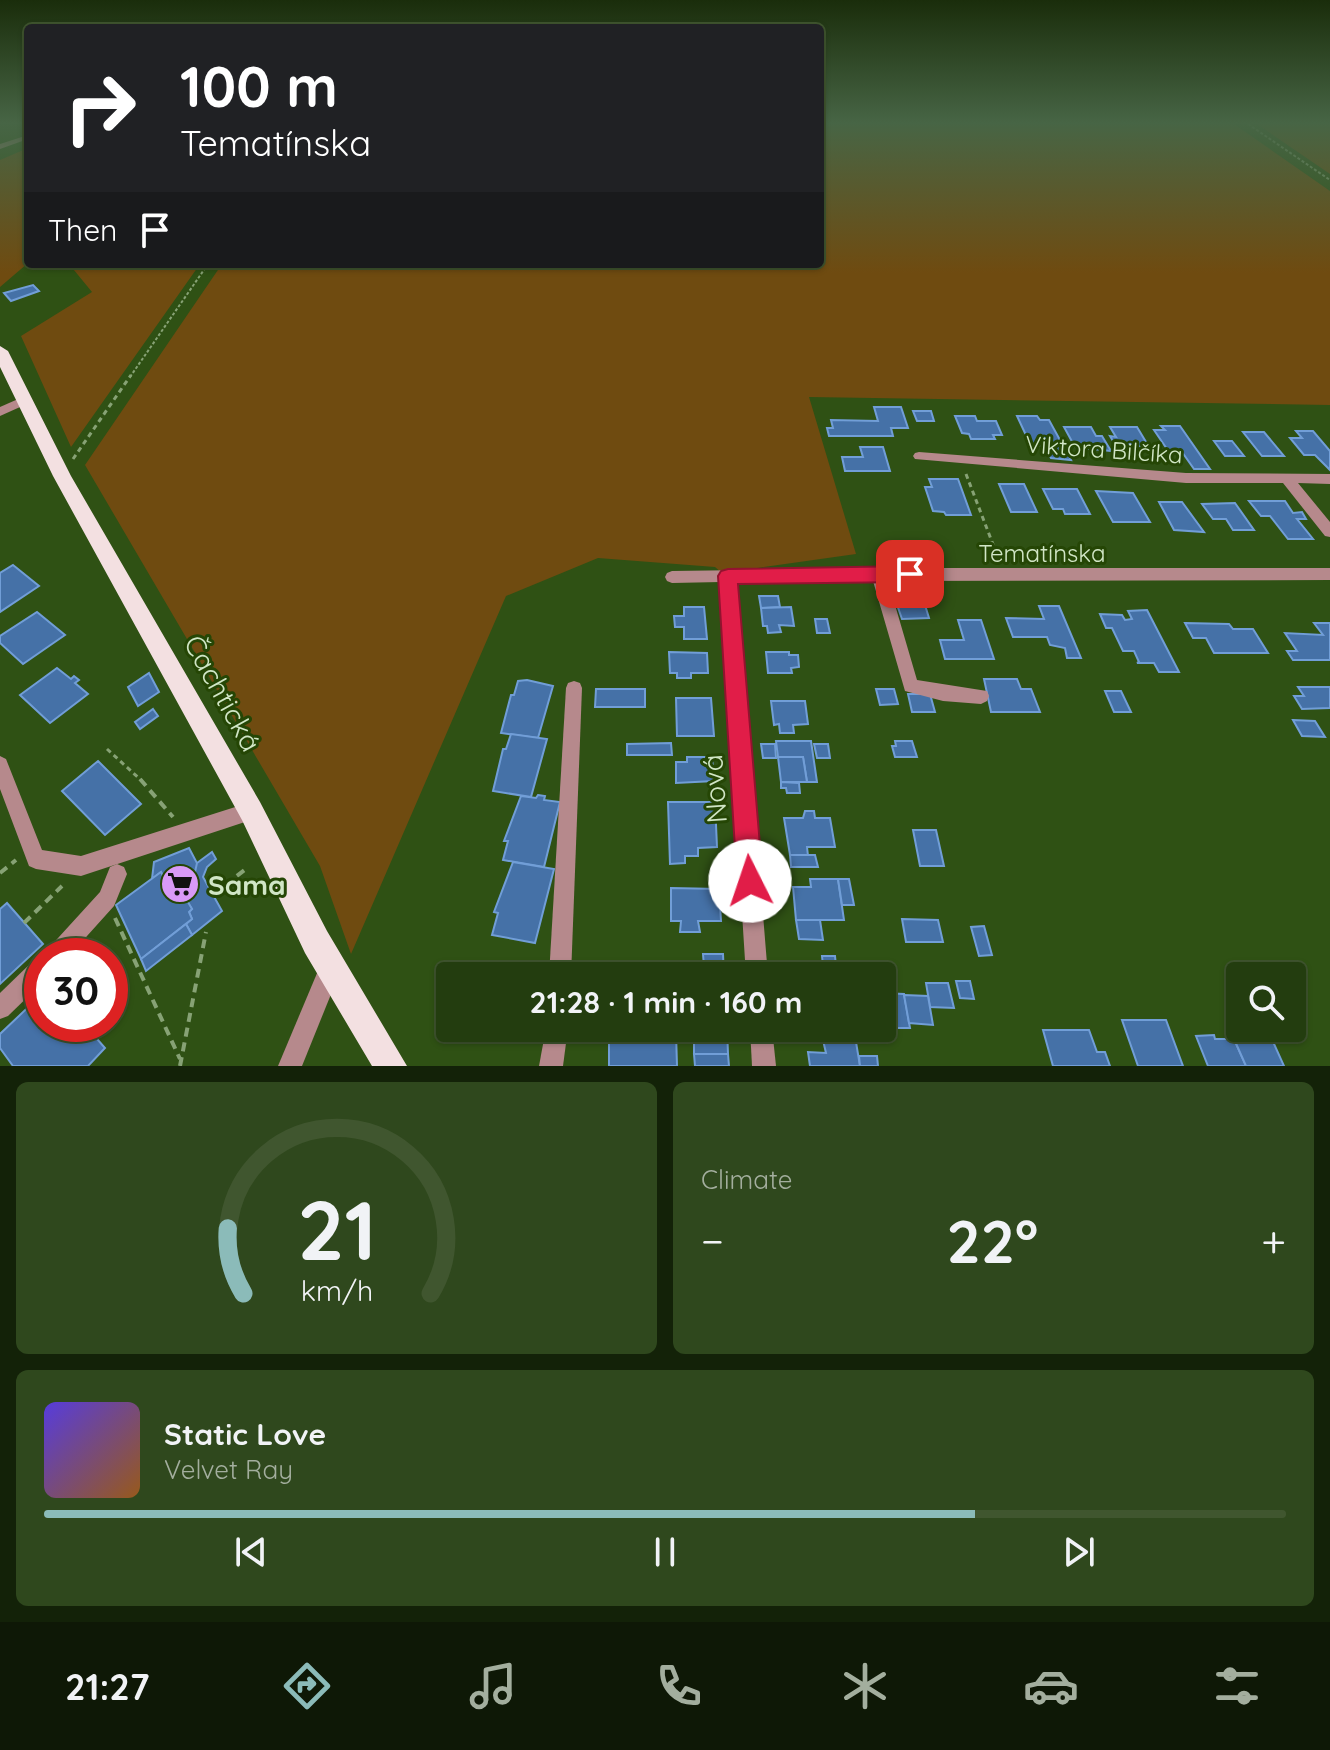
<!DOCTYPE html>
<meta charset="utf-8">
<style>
:root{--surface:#233d0f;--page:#2f481d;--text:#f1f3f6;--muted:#a3ae9e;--line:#40562f;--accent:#8bbbb9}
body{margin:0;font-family:Quicksand,sans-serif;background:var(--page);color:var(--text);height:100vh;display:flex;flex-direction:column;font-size:30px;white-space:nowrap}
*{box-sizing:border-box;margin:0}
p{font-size:26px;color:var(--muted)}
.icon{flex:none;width:44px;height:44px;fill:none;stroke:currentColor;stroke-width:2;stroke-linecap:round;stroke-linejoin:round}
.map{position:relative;height:1066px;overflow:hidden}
.sheet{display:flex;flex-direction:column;gap:16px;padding:16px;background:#132208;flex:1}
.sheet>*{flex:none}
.hud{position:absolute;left:24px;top:24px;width:800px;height:244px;border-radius:8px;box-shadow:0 2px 6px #0004,0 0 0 2px var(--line);background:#202124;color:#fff;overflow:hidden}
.tools{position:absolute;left:1226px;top:962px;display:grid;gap:16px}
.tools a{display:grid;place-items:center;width:80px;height:80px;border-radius:8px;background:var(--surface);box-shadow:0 2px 6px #0004,0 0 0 2px var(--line);font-size:40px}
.speed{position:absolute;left:24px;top:938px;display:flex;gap:16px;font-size:40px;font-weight:700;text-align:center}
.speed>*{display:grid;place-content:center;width:104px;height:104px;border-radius:50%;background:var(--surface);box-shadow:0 2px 6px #0004,0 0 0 2px var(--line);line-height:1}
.speed .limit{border:12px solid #d22;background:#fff;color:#111}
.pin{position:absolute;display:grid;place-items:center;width:68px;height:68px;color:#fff;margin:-34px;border-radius:16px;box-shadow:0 4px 12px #0006}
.me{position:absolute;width:88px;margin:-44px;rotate:356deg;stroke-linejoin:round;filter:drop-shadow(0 0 6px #0008)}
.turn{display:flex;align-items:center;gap:28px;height:168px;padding:0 24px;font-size:36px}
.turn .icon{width:104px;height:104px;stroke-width:2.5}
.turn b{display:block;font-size:56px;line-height:68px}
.then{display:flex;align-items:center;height:76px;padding:0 24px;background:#0003;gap:16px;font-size:30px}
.big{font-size:60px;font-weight:800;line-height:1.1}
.sheet .tile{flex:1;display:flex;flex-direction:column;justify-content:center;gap:12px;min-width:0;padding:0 28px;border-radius:12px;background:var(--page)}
.sheet .dial{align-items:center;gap:0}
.dial svg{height:208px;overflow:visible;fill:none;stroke:var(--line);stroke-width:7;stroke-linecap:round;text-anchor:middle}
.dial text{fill:var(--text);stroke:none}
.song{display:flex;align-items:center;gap:24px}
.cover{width:96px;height:96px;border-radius:12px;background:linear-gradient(135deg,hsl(250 70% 55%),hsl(30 70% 35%))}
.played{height:8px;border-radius:4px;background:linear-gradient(90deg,var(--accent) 75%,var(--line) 75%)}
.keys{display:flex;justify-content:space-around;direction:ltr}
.heat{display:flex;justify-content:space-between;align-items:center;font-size:44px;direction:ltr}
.sheet .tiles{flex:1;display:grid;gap:16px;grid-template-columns:1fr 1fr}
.tile:last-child{grid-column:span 2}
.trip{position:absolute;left:436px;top:962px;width:460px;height:80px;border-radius:8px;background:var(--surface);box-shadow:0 2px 6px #0004,0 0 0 2px var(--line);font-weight:800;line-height:80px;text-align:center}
.tabs{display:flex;height:128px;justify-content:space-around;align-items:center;background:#0e1806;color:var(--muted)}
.tabs .icon{width:56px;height:56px}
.tabs .active{color:var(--accent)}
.tabs b{font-size:36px;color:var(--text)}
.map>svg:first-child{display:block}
.green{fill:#6f4b10}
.building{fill:#4571a7;stroke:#719ed7;stroke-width:2}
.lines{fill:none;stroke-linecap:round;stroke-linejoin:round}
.path-far2{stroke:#87a275;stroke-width:2;stroke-dasharray:3 2;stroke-linecap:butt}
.path-far1{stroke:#87a275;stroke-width:3;stroke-dasharray:5 4;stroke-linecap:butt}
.path{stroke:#87a275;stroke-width:4;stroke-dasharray:9 6;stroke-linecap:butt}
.minor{fill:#b6898c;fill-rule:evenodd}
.major{fill:#f3e0e1;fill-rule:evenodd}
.route{fill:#e11d48;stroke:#92132f;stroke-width:2}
.labels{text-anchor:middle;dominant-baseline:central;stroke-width:6;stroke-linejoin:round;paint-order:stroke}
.street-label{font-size:24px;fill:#d1e6c6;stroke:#254605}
.near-street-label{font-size:28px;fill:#d1e6c6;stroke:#254605}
.near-poi-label{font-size:28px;font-weight:bold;fill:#d1e6c6;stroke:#254605;text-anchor:start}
</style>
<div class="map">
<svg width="1330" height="1066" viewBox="0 0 1330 1066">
<rect width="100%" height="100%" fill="#2f5114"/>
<!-- green -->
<g class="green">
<polygon points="820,124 1234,124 1330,191 1330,405 809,397 856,554 722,573 715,567 598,558 506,596 351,954 320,866 85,465 222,264 820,264"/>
<polygon points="1257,124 1330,124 1330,174"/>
<polygon points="28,148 28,263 0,287 0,160"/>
<polygon points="69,264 200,264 71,447 21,336 92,292"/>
</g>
<!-- building -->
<g class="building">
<polygon points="33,285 39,291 11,301 4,293"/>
<polygon points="874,407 901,407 908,428 891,428 893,436 829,436 827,428 833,428 831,420 878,421"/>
<polygon points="913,411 931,411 934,421 917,421"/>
<polygon points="955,416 975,416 977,421 996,421 1002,435 993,435 995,439 971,439 969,434 962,433"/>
<polygon points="1017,416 1037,416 1040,420 1049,420 1071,460 1051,458 1044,446 1031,446"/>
<polygon points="1161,426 1180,426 1210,469 1194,469 1182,452 1169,452 1154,430 1165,430"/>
<polygon points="1064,427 1091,427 1096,436 1102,436 1111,451 1075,447"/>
<polygon points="1110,427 1137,427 1149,447 1133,446 1136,451 1119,451 1110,436 1116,437"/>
<polygon points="1296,431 1313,431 1330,451 1330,470 1315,455 1304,455 1290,438 1302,438"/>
<polygon points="1243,432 1264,432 1284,456 1262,456"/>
<polygon points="1214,441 1232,441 1244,456 1225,456"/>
<polygon points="860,447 883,447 890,471 845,471 842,457 863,457"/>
<polygon points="929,479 958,479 971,515 946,515 944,512 933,511 925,487 932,487"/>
<polygon points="999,484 1024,484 1037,512 1011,512"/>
<polygon points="1043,489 1077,489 1090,514 1065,514 1063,509 1053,509"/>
<polygon points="1096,491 1133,493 1150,522 1113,522"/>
<polygon points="1249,501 1285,501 1293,513 1302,512 1306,519 1297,519 1313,539 1288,539 1270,516 1261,516"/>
<polygon points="1159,502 1182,502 1204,532 1174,530"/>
<polygon points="1235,503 1254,530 1233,530 1226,519 1213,519 1202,504"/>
<polygon points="13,565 39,586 0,612 0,573"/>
<polygon points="899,592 921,592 929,618 902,619 894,596"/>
<polygon points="759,596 778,596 780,607 761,608"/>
<polygon points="1039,606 1059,606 1081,658 1067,658 1065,648 1050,645 1047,637 1013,637 1006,618 1044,619"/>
<polygon points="684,607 704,607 707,639 684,639 684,627 675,627 674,616 684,616"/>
<polygon points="791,607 794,626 779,625 781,632 768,633 767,626 763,626 761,608"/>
<polygon points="1147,610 1179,672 1159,672 1154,663 1137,663 1139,662 1134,651 1123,651 1112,628 1106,628 1100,614 1122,615 1125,620 1132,619 1128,611"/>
<polygon points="37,612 65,635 23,664 0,643 0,636"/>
<polygon points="815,619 827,619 830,633 817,633"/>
<polygon points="958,620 981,620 994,659 945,659 940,640 964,640"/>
<polygon points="1185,623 1229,624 1233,629 1253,629 1268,653 1214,653 1206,638 1193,638"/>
<polygon points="1314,623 1330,623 1330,660 1293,660 1287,651 1297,651 1285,633 1323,635"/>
<polygon points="669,652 707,653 708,673 691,673 691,678 677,678 677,673 670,673"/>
<polygon points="766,652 789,652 789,655 798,655 799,667 791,668 792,673 768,673"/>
<polygon points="57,668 71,679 74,676 79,680 75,683 88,694 50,723 20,695"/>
<polygon points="149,673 159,692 138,706 128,687"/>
<polygon points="984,679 1017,679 1021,689 1031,689 1040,712 991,712"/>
<polygon points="527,680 553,686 538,738 501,733 511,695 514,695 518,681"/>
<polygon points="1298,687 1330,687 1330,708 1302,709 1294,696 1304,696"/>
<polygon points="596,689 645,689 645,707 595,707"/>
<polygon points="876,689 894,689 898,704 880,705"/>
<polygon points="1105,691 1121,691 1131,712 1114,712"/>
<polygon points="908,694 930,694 935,712 912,712"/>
<polygon points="676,698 711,698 714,736 677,736"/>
<polygon points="771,701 805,701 808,724 793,725 794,733 780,733 779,724 774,725"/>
<polygon points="153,709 158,716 140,729 135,722"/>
<polygon points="1293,720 1315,721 1325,737 1302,736"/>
<polygon points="511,734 547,739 531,797 493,791 503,749 506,749"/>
<polygon points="776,741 811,741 817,782 807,782 803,757 778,757"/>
<polygon points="895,741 912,741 917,757 895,757 892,746 896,746"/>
<polygon points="671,743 672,755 627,755 627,744"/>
<polygon points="761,744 775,744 776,758 763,758"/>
<polygon points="814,744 828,744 830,758 817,758"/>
<polygon points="687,757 712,757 714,781 676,783 676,762 687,762"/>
<polygon points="778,757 803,757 807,782 781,782"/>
<polygon points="98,761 141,804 105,835 62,791"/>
<polygon points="781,782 799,783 800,793 787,793 786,788 781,788"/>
<polygon points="538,795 545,796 544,800 560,802 544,867 503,860 508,841 504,841 521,796 536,798"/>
<polygon points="668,802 715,802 717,847 698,848 698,856 685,856 685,863 670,864"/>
<polygon points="805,811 814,811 815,818 830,818 835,847 807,847 808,856 790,855 784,818 803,818"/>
<polygon points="913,830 936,830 944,866 920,866"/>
<polygon points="189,848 198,865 190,895 185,898 180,888 192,879 188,871 173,883 171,878 166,882 161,872 152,879 154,862"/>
<polygon points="212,852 216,859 207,867 203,877 222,911 192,935 186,924 192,919 189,912 192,909 185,899 190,895 197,863"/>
<polygon points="790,855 815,855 818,867 791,867"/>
<polygon points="513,862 554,869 535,943 492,935 498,913 494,912"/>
<polygon points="188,871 192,879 180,888 192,909 189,912 192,919 141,959 116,905 161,872 166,882 171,878 173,883"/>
<polygon points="810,879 838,879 844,920 796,920 793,887 811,887"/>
<polygon points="838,879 849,879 854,905 842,905"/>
<polygon points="671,888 719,889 721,921 698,921 700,932 680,932 681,921 671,921"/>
<polygon points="7,903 43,944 0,984 0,909"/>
<polygon points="902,919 938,920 943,942 906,942"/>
<polygon points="796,920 820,920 823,940 799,939"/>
<polygon points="186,924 192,935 146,971 141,959"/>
<polygon points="984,926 992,955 979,956 971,927"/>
<polygon points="703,954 723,954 724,976 680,976 679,967 704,967"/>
<polygon points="822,956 835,956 836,966 851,965 853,976 803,976 801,966 823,966"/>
<polygon points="956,981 970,981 974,999 960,998"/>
<polygon points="926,983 948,983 954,1008 930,1007"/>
<polygon points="882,993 904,994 910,1028 882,1028"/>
<polygon points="42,994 42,1024 84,1024 105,1048 88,1066 13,1066 0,1048 0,1034"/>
<polygon points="904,995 928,996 933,1025 909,1023"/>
<polygon points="1122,1020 1166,1020 1183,1066 1138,1066"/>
<polygon points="694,1028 727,1028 728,1054 694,1054"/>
<polygon points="1043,1030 1089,1030 1097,1052 1105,1052 1110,1066 1053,1066"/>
<polygon points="676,1032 677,1066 609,1066 609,1036"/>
<polygon points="1214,1035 1215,1039 1234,1039 1246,1066 1208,1066 1196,1036"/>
<polygon points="1251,1035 1270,1035 1284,1066 1246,1066 1234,1039 1253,1039"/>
<polygon points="822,1036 855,1036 860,1066 810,1066 808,1052 826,1053"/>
<polygon points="694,1054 728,1054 729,1066 695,1066"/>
<polygon points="859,1056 877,1056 878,1066 860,1066"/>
</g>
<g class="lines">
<!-- path-far2 -->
<g class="path-far2">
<polyline points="1248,124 1330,180"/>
<polyline points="130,377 208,264"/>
</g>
<!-- path-far1 -->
<g class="path-far1">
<polyline points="73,459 131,375"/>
<polyline points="966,474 999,560"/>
<polyline points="107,749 142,781"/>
</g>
<!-- path -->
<g class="path">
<polyline points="140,779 173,817"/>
<polyline points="0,873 16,860"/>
<polyline points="213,894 246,869"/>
<polyline points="115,918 180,1059"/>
<polyline points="24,923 62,886"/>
<polyline points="180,1066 206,932"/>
</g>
<!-- minor -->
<g class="minor">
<polygon points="28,135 28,139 0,149 0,144"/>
<polygon points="25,396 31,400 29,403 0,416 0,407"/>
<polygon points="919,452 1186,473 1330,474 1330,484 1298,483 1330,522 1330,537 1325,536 1283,483 1186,483 915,459 913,456 915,453"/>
<polygon points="878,568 1330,568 1330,580 888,581 917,680 987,691 989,696 987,701 981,704 943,701 905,691 873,581 736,582 768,976 746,976 721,582 672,583 667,581 665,577 667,573 672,571"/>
<polygon points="574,681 580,683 582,688 571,976 549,976 566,688 568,683"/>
<polygon points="0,756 6,759 42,850 81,856 251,802 258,804 260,811 258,818 251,820 81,876 36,869 29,866 0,789"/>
<polygon points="117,864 124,867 127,874 114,906 69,956 44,956 48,949 100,892 110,867"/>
<polygon points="331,956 339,959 342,967 302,1066 278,1066 323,959"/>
<polygon points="42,957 42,983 8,1016 0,1019 0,993 34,960"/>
<polygon points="546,1028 568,1028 563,1066 539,1066"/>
<polygon points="750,1028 772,1028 776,1066 752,1066"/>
</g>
<!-- major -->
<polygon class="major" points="0,346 8,351 71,476 260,802 327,931 407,1066 372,1066 305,953 242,820 53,476 0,367"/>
</g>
<!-- sky -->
<linearGradient id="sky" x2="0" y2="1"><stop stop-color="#1a2d0b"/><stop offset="0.45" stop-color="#476545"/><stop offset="1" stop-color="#476545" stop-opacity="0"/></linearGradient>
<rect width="1330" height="273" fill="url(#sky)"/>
<!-- route -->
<polygon class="route" points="910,566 916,569 919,574 916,579 910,582 738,584 763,881 760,890 750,894 741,890 737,881 718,576 721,571 728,569"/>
<!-- icons -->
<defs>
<symbol id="supermarket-disc" viewBox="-11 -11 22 22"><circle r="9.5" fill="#d99af7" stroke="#254605"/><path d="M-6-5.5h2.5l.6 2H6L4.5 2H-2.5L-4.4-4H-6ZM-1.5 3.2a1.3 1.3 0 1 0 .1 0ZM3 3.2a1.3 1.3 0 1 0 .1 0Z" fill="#111"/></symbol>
</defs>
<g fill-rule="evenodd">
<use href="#supermarket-disc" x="158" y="862" width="44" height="44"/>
</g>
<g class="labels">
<!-- street labels -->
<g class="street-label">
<text transform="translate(1104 449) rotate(4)">Viktora Bilčíka</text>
<text x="1042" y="553">Tematínska</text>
</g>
<!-- near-street labels -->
<g class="near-street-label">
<text transform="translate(223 693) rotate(61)">Čachtická</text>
<text transform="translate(714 789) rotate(-94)">Nová</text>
</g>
<!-- near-poi labels -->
<g class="near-poi-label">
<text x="208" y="884">Sama</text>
</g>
</g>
</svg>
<div class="tools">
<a><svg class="icon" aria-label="search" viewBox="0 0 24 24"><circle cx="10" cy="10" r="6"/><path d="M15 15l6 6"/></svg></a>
</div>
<div class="speed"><div class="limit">30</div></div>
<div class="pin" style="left:910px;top:574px;background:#d93025"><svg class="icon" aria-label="arrive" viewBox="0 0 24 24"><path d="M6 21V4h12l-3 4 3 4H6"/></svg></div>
<svg class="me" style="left:750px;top:881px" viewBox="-20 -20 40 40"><circle r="19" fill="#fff"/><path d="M0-13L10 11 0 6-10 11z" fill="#e11d48"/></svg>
<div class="trip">21:28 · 1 min · 160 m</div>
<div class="hud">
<div class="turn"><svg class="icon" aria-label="right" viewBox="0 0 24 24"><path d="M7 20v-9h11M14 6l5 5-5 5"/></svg><div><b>100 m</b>Tematínska</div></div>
<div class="then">Then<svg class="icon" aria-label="arrive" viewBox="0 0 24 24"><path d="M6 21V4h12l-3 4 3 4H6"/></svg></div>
</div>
</div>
<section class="sheet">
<div class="tiles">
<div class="tile dial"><svg viewBox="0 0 100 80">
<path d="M14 69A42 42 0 1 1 86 69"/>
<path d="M14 69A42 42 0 0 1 8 44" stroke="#8bbbb9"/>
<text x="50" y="56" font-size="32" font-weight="700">21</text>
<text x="50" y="72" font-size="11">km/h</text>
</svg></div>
<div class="tile"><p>Climate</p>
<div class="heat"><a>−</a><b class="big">22°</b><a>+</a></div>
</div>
<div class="tile">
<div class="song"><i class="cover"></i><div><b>Static Love</b><p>Velvet Ray</p></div></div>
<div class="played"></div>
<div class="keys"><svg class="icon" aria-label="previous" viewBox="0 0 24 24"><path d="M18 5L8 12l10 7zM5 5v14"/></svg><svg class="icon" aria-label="pause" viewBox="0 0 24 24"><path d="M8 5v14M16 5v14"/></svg><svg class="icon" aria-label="next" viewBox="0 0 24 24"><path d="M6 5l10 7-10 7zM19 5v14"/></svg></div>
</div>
</div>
</section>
<nav class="tabs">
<b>21:27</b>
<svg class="icon active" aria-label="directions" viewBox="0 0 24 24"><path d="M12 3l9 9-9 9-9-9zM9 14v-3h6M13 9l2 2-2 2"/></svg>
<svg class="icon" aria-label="music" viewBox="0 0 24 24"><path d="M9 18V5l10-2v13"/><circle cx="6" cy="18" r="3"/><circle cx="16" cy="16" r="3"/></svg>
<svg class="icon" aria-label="phone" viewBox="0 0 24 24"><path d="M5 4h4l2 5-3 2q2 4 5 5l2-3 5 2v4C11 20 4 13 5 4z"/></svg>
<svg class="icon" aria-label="climate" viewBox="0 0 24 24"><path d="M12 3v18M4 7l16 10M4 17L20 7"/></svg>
<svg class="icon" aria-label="car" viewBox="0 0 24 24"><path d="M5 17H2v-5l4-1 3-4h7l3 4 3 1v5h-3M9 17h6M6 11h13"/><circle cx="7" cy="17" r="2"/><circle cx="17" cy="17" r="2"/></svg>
<svg class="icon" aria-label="filters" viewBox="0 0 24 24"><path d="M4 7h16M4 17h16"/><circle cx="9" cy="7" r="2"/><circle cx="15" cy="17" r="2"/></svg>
</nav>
